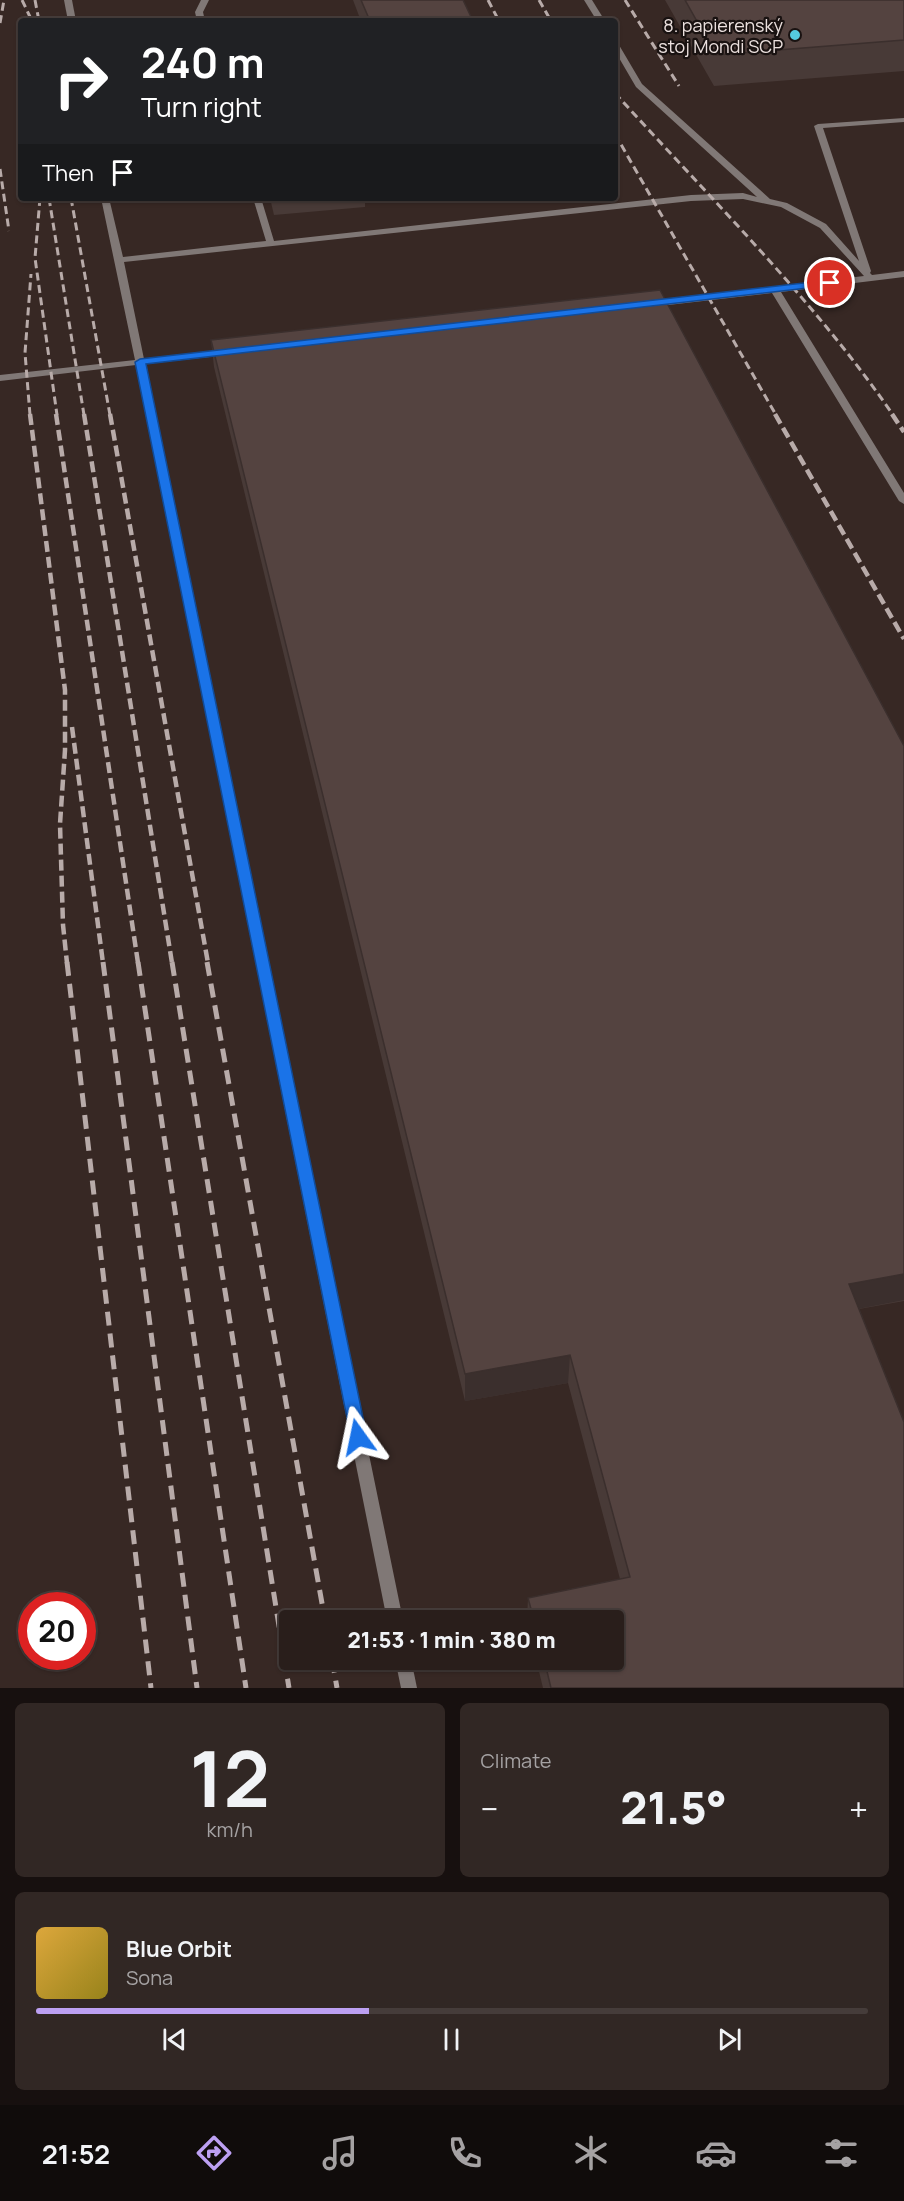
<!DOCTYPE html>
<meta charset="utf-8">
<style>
:root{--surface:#291e1b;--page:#312724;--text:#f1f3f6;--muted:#a5a2a3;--line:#453c3a;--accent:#bca0f2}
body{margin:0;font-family:Manrope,sans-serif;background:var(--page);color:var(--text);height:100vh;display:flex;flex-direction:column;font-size:22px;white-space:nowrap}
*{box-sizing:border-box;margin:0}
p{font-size:20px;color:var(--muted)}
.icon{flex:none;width:33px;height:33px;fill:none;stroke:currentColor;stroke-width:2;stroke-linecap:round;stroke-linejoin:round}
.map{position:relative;height:1688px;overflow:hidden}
.side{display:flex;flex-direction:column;gap:15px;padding:15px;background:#17100f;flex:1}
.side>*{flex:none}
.guide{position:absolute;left:18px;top:18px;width:600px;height:183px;border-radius:6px;box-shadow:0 2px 4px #0004,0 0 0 2px var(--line);background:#202124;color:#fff;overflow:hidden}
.speed{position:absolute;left:18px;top:1592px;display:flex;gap:12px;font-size:30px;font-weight:700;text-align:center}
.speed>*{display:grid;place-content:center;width:78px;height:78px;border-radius:50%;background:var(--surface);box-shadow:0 2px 4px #0004,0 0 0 2px var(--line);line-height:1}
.speed .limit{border:9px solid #d22;background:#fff;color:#111}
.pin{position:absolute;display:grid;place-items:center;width:51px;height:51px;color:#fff;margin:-26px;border:3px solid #fff;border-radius:50%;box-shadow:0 2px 6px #0007}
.me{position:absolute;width:66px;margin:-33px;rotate:348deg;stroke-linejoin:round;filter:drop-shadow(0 0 4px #0008)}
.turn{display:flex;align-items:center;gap:21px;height:126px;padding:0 24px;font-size:27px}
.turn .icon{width:78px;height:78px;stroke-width:2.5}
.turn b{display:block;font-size:42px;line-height:51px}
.then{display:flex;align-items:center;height:57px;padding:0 24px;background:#0003;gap:12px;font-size:22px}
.big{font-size:45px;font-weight:800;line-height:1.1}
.side .widget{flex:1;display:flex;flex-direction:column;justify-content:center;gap:9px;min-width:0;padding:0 21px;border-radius:9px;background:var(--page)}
.side .dial{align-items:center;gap:0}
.dial b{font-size:78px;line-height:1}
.song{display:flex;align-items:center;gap:18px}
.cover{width:72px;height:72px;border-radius:9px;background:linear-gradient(135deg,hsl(40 70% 55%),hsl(50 70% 35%))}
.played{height:6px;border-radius:3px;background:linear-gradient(90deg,var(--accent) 40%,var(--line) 40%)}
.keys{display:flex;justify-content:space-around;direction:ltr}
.heat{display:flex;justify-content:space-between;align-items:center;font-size:33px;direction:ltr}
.side .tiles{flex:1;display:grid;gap:15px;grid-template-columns:1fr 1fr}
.widget:last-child{grid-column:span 2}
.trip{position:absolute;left:279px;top:1610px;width:345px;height:60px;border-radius:6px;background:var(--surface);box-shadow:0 2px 4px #0004,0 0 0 2px var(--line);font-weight:800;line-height:60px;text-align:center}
.tab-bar{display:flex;height:96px;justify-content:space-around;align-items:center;background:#100c0b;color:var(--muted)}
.tab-bar .icon{width:42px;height:42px}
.tab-bar .selected{color:var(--accent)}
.tab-bar b{font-size:27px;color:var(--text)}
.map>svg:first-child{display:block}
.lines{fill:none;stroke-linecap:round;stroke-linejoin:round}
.lane{fill:#807876;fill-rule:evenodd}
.rail-far2{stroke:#b8aba9;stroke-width:3;stroke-dasharray:8 4.5;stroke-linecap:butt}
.rail-far1{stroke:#b8aba9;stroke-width:4.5;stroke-dasharray:11 5;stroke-linecap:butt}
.rail{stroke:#b8aba9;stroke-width:5;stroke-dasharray:14 8;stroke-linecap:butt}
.wall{fill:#483a37}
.shaded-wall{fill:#3b2f2d}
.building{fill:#544340;stroke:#3b2f2d;stroke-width:1.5}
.route{fill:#1a73e8;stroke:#114b97;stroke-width:1.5}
.poi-dot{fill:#55cadf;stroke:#191211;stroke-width:2}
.labels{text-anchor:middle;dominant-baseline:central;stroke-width:4.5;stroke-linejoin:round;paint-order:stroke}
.far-poi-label{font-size:18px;fill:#ebe0de;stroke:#191211;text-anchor:end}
</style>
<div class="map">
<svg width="904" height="1688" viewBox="0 0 904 1688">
<rect width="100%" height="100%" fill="#372824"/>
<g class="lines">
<!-- lane -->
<g class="lane">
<polygon points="64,0 72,0 76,21 68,21"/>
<polygon points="201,0 209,0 203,12 205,21 197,21 195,12"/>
<polygon points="584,0 592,0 605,21 597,21"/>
<polygon points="615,43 619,45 642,84 770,199 787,203 826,224 859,261 814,126 818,124 904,118 904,122 823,128 871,271 870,273 872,275 904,271 904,277 781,292 904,493 904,504 899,501 772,293 651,307 647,304 651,301 864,276 820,228 781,207 743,199 691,201 124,262 144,359 228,349 233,352 228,355 145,364 403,1620 387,1620 136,365 0,381 0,375 135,360 101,198 109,198 123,257 266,241 253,198 261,198 274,241 691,195 743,193 757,197 636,87 615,51"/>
<polygon points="395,1659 411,1659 417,1688 401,1688"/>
</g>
<!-- rail-far2 -->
<g class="rail-far2">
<polyline points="22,0 32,21"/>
<polyline points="35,0 39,21"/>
<polyline points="488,0 499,21"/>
<polyline points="539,0 551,21"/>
<polyline points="625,0 679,86"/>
<polyline points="0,23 4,0"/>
<path d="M615,93C708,196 815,301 893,415"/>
<polyline points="615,134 776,415"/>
<polyline points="0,169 9,231"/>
<polyline points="40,198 35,258 57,415"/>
<polyline points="49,198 84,415"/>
<polyline points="71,198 110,415"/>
<polyline points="30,415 25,353 31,274"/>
</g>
<!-- rail-far1 -->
<g class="rail-far1">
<polyline points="30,414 65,690 65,750 60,824 63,925 67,963"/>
<polyline points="56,414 138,963"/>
<polyline points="84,414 172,963"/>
<polyline points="110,414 208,963"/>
<polyline points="775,414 904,639"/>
<polyline points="892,414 904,432"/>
<polyline points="72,727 103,963"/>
</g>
<!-- rail -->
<g class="rail">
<polyline points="67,962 151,1688"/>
<polyline points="103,962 197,1688"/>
<polyline points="138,962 246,1688"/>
<polyline points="172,962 289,1688"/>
<polyline points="207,962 325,1620"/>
<polyline points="332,1659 337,1688"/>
</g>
</g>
<!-- wall -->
<g class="wall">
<polygon points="353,0 463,0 473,21 361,21"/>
<polygon points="665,0 904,0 904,71 714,86"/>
<polygon points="270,198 365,198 365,207 274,215"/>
<polygon points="211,340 904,746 904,1301 859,1309 904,1688 543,1688 536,1659 614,1659 614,1620 527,1620 528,1598 620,1579 568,1383 465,1401 214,367"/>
</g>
<!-- shaded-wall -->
<g class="shaded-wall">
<polygon points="904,1274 904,1300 842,1312 849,1284"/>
<polygon points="570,1355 568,1383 465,1401 465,1374"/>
</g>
<!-- building -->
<g class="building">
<polygon points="361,0 463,0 473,21 370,21"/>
<polygon points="685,0 904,0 904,40 716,55"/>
<polygon points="660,290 904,746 904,1274 849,1284 904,1422 904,1688 551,1688 544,1659 614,1659 614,1620 534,1620 528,1598 630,1577 570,1355 465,1374 211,340"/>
</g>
<!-- route -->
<polygon class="route" points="830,280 834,281 834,285 146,364 367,1437 364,1443 358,1445 352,1443 135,362 140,359"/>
<!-- markers -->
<circle class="poi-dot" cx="795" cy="35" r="6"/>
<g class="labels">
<!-- far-poi labels -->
<g class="far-poi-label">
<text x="783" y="25">8. papierenský<tspan x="783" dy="21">stoj Mondi SCP</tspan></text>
</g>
</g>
</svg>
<div class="speed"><div class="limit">20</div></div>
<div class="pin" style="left:830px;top:283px;background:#d93025"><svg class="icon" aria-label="arrive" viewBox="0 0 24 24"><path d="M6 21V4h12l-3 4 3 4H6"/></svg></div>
<svg class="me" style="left:358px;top:1437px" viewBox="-20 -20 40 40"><path d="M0-17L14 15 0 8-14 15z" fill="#1a73e8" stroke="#fff" stroke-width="4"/></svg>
<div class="trip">21:53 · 1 min · 380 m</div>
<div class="guide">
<div class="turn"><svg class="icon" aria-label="right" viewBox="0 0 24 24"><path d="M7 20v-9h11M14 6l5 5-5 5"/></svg><div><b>240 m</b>Turn right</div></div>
<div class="then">Then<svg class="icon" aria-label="arrive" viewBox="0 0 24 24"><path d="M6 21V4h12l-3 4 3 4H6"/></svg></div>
</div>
</div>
<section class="side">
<div class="tiles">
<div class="widget dial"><b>12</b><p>km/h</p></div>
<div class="widget"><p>Climate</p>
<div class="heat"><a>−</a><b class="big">21.5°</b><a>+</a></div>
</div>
<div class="widget">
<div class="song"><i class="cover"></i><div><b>Blue Orbit</b><p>Sona</p></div></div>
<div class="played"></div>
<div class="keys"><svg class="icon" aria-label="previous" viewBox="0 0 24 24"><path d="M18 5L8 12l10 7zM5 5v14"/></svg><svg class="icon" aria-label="pause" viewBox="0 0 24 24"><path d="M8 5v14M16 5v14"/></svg><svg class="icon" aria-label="next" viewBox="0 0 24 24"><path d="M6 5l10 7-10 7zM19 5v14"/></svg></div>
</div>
</div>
</section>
<nav class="tab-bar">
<b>21:52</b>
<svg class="icon selected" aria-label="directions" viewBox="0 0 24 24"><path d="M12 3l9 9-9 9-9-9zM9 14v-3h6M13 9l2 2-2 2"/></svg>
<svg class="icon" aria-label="music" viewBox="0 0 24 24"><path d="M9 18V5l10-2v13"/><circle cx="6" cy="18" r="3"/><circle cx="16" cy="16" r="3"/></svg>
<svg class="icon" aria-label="phone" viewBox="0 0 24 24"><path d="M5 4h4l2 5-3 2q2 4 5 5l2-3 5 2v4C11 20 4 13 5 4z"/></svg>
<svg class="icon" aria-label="climate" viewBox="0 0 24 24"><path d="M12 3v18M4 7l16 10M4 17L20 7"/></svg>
<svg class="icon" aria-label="car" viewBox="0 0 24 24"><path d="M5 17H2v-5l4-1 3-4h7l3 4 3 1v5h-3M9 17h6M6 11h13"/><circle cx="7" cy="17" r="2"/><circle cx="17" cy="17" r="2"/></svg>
<svg class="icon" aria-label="filters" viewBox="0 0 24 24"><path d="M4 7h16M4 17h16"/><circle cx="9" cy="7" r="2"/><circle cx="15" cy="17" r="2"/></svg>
</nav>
